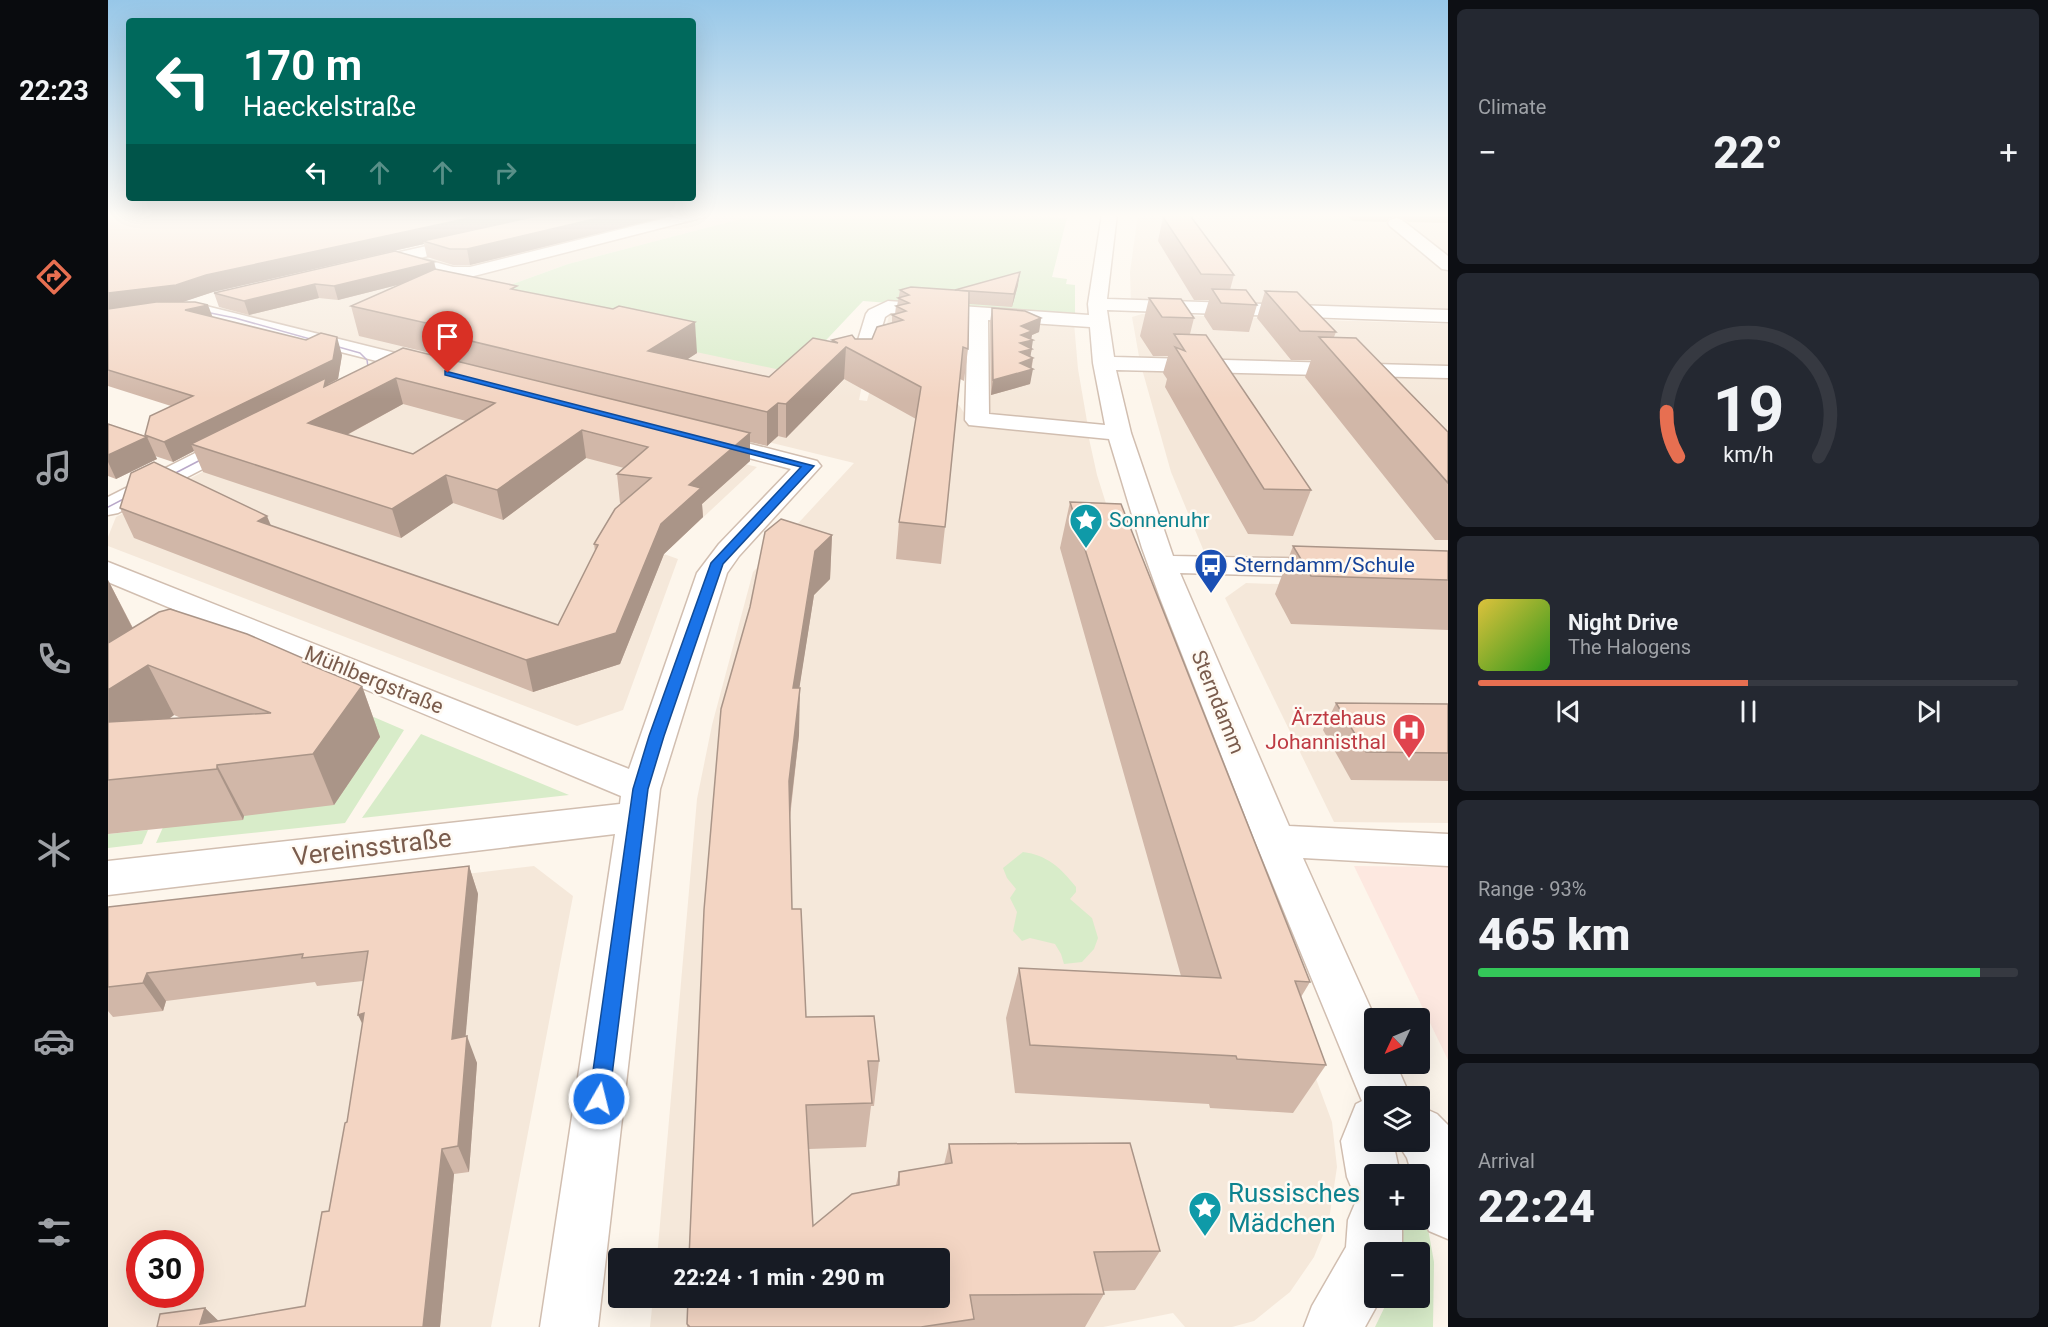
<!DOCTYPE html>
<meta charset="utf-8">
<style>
:root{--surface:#171b24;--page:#242831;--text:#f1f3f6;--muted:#9ea1a6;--line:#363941;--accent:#e76f51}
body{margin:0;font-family:Roboto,sans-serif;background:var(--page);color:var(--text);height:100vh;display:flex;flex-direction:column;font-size:22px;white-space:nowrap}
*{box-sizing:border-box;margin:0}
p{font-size:20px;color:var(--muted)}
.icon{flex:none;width:33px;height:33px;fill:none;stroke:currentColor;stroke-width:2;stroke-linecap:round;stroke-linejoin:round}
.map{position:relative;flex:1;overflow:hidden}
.side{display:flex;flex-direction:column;gap:9px;padding:9px;background:#0d0f14;width:600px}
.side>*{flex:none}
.top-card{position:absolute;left:18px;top:18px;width:570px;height:183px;border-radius:6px;box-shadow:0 6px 24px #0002;background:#00695c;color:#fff;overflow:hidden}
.needle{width:39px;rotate:226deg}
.buttons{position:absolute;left:1256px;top:1008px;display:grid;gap:12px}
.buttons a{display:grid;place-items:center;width:66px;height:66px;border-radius:6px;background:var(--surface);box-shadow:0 6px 24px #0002;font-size:30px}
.speed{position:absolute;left:18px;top:1230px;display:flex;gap:12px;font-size:30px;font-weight:700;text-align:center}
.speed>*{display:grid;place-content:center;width:78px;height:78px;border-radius:50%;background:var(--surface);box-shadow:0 6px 24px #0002;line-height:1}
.speed .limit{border:9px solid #d22;background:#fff;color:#111}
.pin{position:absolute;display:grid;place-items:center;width:51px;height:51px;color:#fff;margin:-62px -26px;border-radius:50% 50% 50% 0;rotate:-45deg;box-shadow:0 0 6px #0007}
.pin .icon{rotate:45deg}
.me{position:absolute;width:66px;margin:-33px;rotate:8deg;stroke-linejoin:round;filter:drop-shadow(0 0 4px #0008)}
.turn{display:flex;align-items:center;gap:21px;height:126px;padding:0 18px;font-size:27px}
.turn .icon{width:78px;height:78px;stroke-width:2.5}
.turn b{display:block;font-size:42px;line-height:51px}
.lanes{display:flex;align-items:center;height:57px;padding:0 18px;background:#0003;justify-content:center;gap:30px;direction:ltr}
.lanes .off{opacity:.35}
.big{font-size:45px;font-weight:800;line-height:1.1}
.side .tile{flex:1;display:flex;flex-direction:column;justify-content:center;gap:9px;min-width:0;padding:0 21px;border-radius:9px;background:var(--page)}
.side .dial{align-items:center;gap:0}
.dial svg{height:156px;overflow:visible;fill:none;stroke:var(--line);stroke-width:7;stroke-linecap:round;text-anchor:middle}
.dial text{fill:var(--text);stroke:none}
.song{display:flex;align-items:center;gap:18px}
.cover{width:72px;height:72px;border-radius:9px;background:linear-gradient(135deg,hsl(50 70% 55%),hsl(110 70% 35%))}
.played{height:6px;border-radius:3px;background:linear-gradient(90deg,var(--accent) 50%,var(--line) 50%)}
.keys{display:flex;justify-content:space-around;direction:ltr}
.heat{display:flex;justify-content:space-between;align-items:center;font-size:33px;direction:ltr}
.charge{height:9px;border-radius:4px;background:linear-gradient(90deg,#34c759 93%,var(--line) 0)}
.trip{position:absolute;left:500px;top:1248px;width:342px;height:60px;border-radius:6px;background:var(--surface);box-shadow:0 6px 24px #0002;font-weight:800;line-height:60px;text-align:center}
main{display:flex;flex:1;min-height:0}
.menu{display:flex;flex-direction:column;width:108px;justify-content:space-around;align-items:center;background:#090b0e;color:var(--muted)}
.menu .icon{width:42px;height:42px}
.menu .on{color:var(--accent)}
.menu b{font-size:27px;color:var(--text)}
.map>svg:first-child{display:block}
.residential{fill:#f5e8da;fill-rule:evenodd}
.commercial{fill:#fde8e0}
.green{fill:#d8ecc9}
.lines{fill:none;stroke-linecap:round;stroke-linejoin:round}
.minor-casing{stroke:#d1beb0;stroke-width:3}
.minor{fill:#fff;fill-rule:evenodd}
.tram{stroke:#b9a8c9;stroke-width:1.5}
.wall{fill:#d1b7a8;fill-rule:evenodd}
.shaded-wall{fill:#aa9588}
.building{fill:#f3d5c3;stroke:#aa9588;stroke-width:1.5;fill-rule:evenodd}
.route{fill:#1a73e8;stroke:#114b97;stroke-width:1.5}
.labels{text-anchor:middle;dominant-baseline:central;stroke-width:5;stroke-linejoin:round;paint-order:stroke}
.culture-label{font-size:21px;fill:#0d838f;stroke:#fffaf3;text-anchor:start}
.transit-label{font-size:21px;fill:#164399;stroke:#fffaf3;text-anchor:start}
.street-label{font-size:21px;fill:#7a5c4d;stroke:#fffaf3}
.health-label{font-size:21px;fill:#be3a42;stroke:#fffaf3;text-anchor:end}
.near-street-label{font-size:26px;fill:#7a5c4d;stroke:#fffaf3}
.near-culture-label{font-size:26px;fill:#0d838f;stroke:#fffaf3;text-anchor:start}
</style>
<main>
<nav class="menu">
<b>22:23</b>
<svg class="icon on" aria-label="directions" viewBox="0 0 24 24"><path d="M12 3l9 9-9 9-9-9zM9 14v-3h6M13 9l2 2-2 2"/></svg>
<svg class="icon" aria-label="music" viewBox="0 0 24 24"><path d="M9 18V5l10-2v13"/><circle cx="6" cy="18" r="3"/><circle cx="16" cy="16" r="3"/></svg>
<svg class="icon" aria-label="phone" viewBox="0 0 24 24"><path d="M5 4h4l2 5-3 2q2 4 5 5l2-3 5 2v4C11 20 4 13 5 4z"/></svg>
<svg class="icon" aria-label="climate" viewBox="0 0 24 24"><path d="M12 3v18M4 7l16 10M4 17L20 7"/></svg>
<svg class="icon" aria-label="car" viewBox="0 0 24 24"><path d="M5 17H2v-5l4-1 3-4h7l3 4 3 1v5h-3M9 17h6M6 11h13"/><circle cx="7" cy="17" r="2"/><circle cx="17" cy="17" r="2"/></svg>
<svg class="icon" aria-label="filters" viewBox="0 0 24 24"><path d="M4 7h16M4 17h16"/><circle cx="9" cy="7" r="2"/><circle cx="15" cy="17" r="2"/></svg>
</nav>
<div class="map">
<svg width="1340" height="1327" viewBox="0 0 1340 1327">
<rect width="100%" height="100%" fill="#fdf6ec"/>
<!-- residential -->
<g class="residential">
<polygon points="506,214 651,214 460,264 391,289 757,370 751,400 759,401 782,312 789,310 860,419 980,434 989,475 1014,554 1224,1122 1229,1167 1221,1220 1206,1257 1182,1292 1146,1321 1124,1327 1077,1327 1065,1313 995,1327 542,1327 545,1298 831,1298 831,1258 549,1258 589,799 604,725 645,572 746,463 114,309 119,302 312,262"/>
<polygon points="1030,214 1340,214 1340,313 1023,303 1022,272"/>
<polygon points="1034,314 1340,324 1340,563 1097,554 1063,472 1032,362 1024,317"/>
<polygon points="879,320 966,323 970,369 980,427 888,415 875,408"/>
<polygon points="293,376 649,467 556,554 570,559 515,710 469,726 0,546 0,537 8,517 274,379"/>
<polygon points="1138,583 1340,590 1340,823 1226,822 1117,598"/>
<path d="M426,866L465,896L383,1327H0V917ZM32,1244H82V1294H32Z"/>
</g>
<!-- commercial -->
<polygon class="commercial" points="1246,866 1340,867 1340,1060"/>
<!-- green -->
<g class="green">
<polygon points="651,214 897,214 959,218 944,277 959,279 958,284 967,285 967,317 755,301 687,373 457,324 391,289 460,264"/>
<polygon points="1030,214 1257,214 1271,221 1030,215"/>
<polygon points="247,709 296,730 237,823 48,843 56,825 135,819 136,816"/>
<polygon points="313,734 461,795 254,818"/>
<polygon points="40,830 34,844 0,848 0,834"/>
<path d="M915,852C939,855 953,868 968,887V892L962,899L984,918L990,938L986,949L974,962L956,964L953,954L947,944L922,938L914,941L905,931L909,912L902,898L908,889L899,878L895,868Z"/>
<polygon points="1311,1179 1326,1262 1325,1327 1267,1327 1281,1298 1311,1298 1311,1252 1292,1252 1297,1220 1311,1220"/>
</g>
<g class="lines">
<defs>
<g id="minor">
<polygon points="574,214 599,214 596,217 362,277 345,277 290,263 258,270 252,269 249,265 252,261 363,236 371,241 369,244 312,258 345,267 362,267"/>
<path d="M994,214H1009L999,299L1340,310V322L999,310L1006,357L1340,366V378L1008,370L1023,433L1065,556L1223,559L1233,562L1238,568L1233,574L1223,577L1072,573L1181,826L1340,834V866L1195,858L1267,1018L1266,1064H1288L1302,1096H1266V1142H1285L1292,1174H1266V1220H1294V1252H1266V1298H1273L1257,1327H1196L1204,1306L1238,1247L1240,1220L1248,1201L1253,1198L1247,1196L1239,1177L1233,1141L1248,1104L1254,1101L1147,841L1052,598L1034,548L1001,439L861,425L857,420L860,318L783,313L777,317L762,368L754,369L746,368L743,363L758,314L761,310L780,301L981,315L980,304ZM880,320L982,327L985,363L997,425L881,414Z"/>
<polygon points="1288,218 1294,220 1340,256 1340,270 1334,269 1282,226 1280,223 1282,220"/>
<polygon points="77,304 94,305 328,363 331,368 328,373 320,374 94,317 70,314 67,310 70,306"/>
<polygon points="600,433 709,461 713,466 631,556 619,573 552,789 490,1327 432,1327 507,834 0,895 0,861 512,804 513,796 0,582 0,562 521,769 589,573 611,544 683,469 591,445 588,440 591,435"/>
<polygon points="130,434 139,436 142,441 139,446 10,513 0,515 0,497 121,436"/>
<polygon points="1311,1106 1329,1114 1340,1125 1340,1239 1321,1231 1311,1205 1311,1174 1304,1174 1299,1158 1289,1142 1311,1142"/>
</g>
</defs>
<!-- minor casing -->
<use href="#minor" class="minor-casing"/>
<!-- minor -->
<use href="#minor" class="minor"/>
<!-- tram -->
<g class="tram">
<polyline points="88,310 127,318 252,353 259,360 260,367 250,378"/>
<polyline points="54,480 104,454"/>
<polyline points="0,507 29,492"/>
</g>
</g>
<!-- wall -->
<g class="wall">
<path d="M0,214H569L362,265H345L319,257L316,244L105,292L74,302L105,317L234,355L230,379L220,385L322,354V353L251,336L243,306L293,284L230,300L211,298L141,315L111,307L106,293L326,262L328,269L410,290L589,353L578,360L661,377L724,342V340L764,339L784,323V315L787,314L788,306H789L792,290H847L910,285L904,307L861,304L860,349L856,381L852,379L837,527L833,564L788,559L791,522L808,419L736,379L678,438L670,436L659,446L642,442V461L594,504L595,517L556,554L512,664L425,692L26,538L12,508L163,526L450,625L487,551L486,544L514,503H512L509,474L516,468L478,458L395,520L345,503L293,538L95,472L86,451L65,462L47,456L49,459L8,479L0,476V424L38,436L63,406L0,386ZM295,404L358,421L305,454L239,435Z"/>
<polygon points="1236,214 1340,214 1340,223 1301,222 1289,216 1281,218 1278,222 1245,221"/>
<polygon points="1055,217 1126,275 1122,290 1149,305 1141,332 1105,330 1096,316 1101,300 1086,300 1050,241"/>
<polygon points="1157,291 1228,332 1226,337 1340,432 1340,540 1327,540 1197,377 1203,360 1183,360 1149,318"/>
<polygon points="1041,298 1086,318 1082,334 1203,490 1185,536 1140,534 1057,387 1059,379 1055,373 1060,356 1045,356 1032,336"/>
<polygon points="884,308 933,318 931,332 924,335 923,339 924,349 922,357 925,358 922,384 883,395 882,322"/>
<polygon points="962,502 1202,982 1193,997 1218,1065 1185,1113 1102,1108 1101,1104 907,1093 898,1018 911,968 1073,976 952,548"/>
<polygon points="673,519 724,535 722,579 706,595 691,688 691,735 682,818 684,909 698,1017 771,1061 766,1106 763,1106 758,1147 701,1149 705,1226 788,1185 791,1172 836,1165 841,1144 1052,1251 1027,1290 995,1291 996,1294 977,1327 579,1327 581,1258"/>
<polygon points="1185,546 1340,551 1340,630 1183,624 1167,594"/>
<path d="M0,580L25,628L199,660L201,665L254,686L272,737L226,805L136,816L135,820L0,834ZM66,715L73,718L61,719Z"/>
<polygon points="1228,703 1340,704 1340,781 1243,780 1215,730"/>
<polygon points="361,866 370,894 357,1037 369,1063 361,1172 346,1174 332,1327 49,1327 97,1308 110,1321 197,1306 221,1211 239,1122 255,1024 255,981 209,986 207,982 58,1001 55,1011 5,1017 0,1011 0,907"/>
</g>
<!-- shaded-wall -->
<g class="shaded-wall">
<polygon points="379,214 447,214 315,241 316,244 105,292 75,302 0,311 0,293 98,275"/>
<polygon points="507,214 569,214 362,265 359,249"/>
<polygon points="1282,214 1290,214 1289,216 1281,218 1278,222"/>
<polygon points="326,262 329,275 230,300 226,286"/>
<polygon points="912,272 910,285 904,307 906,294"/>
<polygon points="207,284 211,298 141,315 136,301"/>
<polygon points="100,305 107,323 77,310"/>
<polygon points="933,318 931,332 924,335 923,340 925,340 922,359 925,358 923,369 925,369 922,384 883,395 885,380 913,326"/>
<polygon points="587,322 589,353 543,383 540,351"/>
<polygon points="229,337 234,355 230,379 220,384 226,404 288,378 295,404 209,451 83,444 86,451 65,462 56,442"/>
<polygon points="738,347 736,379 678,438 678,404"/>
<polygon points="670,403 670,436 659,446 659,412"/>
<polygon points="474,430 478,458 395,520 389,490"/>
<polygon points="642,433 642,461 594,504 595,517 556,554 512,664 425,692 418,660 553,524 581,485"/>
<polygon points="39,437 49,459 8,479 0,462 0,455"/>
<polygon points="338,475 345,503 293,538 284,509"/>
<polygon points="159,516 171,545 150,521"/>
<polygon points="724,535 722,579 706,595 684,735 685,688 707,551"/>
<polygon points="0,580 25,629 0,644"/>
<polygon points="40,665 66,715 0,760 0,690"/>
<polygon points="254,686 272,737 226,805 205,754"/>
<polygon points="692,688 691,735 680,829 681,781"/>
<polygon points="109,765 136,816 135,820 109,769"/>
<polygon points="361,866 370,894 355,1066 344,1039"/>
<polygon points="39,973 58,1001 55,1011 35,983"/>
<polygon points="256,1013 263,1042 250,1015"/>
<polygon points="359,1036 369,1063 361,1172 350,1146"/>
<polygon points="334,1149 346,1174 332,1327 315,1327"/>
<polygon points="97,1308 117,1327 92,1324"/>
</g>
<!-- building -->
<g class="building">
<polygon points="0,214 379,214 98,275 68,285 0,293"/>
<polygon points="438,214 507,214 359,249 342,249 315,241"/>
<polygon points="1061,214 1081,214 1126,275 1093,274 1055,217"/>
<polygon points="1245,214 1282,214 1280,216 1247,215"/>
<polygon points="1298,214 1340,214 1340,217 1303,216"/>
<polygon points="287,251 326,262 226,286 207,284 136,301 106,293"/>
<polygon points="327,269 409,286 403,289 505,309 511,306 587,322 540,351 661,377 705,338 730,343 724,340 744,335 747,339 764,339 769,327 795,320 784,315 798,311 788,306 801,303 790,298 801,295 792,290 803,287 861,291 860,349 855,347 837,527 791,522 813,387 738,347 678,404 670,403 659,412 317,330 327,325 243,306"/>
<polygon points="912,272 906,294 847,290"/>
<polygon points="1104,289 1138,290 1149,305 1113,303"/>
<polygon points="1157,291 1189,292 1228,332 1192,331"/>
<polygon points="1041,298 1073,299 1086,318 1054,317"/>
<polygon points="48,302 87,302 100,305 77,310 198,340 213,333 229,337 225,360 56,442 37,435 42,416 85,396 0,370 0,309"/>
<polygon points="884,308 917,311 933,318 913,326 924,331 913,335 925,340 912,343 924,349 912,352 925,358 912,363 925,369 885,380"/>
<polygon points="1066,334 1098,335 1203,490 1156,489 1067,347 1077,351"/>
<polygon points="1211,337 1248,338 1340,432 1340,483"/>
<path d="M295,348L642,433L581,485L593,488L553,524L508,633L418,660L12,508L23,473L46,462L159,516L150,521L450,625L490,545L486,544L507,509L543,478L509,474L540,447L474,430L389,490L338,475L284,509L83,444L218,378L216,387ZM288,378L387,403L305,454L200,423Z"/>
<polygon points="0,424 39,437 0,455"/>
<polygon points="962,502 1013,504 1202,982 1187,981 1218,1065 1129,1059 1128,1056 922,1045 911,968 1113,978"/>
<polygon points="673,519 724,535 707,551 685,688 692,688 681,781 684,909 693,909 698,1017 766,1016 771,1061 760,1061 764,1103 698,1105 705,1226 744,1194 791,1185 791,1172 844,1163 841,1144 1022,1143 1052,1251 986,1252 996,1294 862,1295 866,1319 813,1327 582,1327 579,1324 580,1298 831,1298 831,1258 581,1258 596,910 613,709 642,607 657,532"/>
<polygon points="1185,546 1340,551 1340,580 1203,576"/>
<polygon points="62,609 139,634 199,660 195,662 254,686 205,754 109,765 109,769 0,780 0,722 163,713 40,665 0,690 0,643 51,612"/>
<polygon points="1228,703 1340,704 1340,753 1258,752"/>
<polygon points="361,866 344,1039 359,1036 350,1146 334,1149 315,1327 49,1327 52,1314 97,1308 92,1324 197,1306 214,1212 221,1211 237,1123 239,1122 256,1013 250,1015 260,951 194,958 195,954 39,973 35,983 0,987 0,907"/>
</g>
<!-- sky -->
<linearGradient id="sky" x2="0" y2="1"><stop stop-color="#97c7e8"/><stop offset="0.54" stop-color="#fefbf6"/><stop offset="1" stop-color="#fefbf6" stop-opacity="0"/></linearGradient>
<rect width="1340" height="399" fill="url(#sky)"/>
<!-- route -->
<polygon class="route" points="337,371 706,466 615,564 556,736 540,789 501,1099 498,1106 491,1109 484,1106 481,1099 525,789 541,736 603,563 693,467 337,375"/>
<!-- icons -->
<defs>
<symbol id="sight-pin" viewBox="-11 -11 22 30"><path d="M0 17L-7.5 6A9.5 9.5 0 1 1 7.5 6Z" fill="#0f9aa8" stroke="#fffaf3"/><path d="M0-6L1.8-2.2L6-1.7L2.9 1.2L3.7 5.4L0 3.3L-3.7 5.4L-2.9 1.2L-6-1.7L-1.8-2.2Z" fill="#fff"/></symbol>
<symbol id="bus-pin" viewBox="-11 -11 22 30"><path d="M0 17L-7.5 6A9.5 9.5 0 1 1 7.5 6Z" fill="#1a4fb4" stroke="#fffaf3"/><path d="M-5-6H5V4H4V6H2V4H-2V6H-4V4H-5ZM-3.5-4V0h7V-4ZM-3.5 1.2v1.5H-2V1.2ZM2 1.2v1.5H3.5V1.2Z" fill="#fff"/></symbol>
<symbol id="hospital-pin" viewBox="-11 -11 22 30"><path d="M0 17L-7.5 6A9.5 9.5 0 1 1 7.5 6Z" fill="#e0444e" stroke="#fffaf3"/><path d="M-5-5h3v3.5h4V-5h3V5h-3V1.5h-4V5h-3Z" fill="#fff"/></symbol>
</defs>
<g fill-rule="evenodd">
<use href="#sight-pin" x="959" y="501" width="38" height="52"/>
<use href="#bus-pin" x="1084" y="546" width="38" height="52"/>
<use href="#hospital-pin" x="1282" y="711" width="38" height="52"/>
<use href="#sight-pin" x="1078" y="1189" width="38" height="52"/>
</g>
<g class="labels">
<!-- culture labels -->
<g class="culture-label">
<text x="1001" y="520">Sonnenuhr</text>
</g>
<!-- transit labels -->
<g class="transit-label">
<text x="1126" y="565">Sterndamm/Schule</text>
</g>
<!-- street labels -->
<g class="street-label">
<text transform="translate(266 680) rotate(22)">Mühlbergstraße</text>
<text transform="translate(1110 702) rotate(68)">Sterndamm</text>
</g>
<!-- health labels -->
<g class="health-label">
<text x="1278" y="718">Ärztehaus<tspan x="1278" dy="24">Johannisthal</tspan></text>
</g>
<!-- near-street labels -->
<g class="near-street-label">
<text transform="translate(264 847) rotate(-7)">Vereinsstraße</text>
</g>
<!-- near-culture labels -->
<g class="near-culture-label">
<text x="1120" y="1193">Russisches<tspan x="1120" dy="30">Mädchen</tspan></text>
</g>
</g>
</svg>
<div class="buttons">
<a><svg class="needle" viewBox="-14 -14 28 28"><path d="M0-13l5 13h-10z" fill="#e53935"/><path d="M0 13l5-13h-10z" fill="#9ea1a6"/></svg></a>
<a><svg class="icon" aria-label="layers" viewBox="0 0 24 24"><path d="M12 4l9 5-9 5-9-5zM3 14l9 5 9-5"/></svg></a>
<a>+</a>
<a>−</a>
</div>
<div class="speed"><div class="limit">30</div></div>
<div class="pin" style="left:340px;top:373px;background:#d93025"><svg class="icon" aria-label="arrive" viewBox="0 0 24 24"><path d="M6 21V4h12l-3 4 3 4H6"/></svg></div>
<svg class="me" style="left:491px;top:1099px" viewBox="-20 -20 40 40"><circle r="17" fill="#1a73e8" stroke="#fff" stroke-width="3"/><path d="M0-11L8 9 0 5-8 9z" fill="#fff"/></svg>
<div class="trip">22:24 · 1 min · 290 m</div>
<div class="top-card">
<div class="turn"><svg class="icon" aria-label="left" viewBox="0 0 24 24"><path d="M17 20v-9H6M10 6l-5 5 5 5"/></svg><div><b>170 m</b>Haeckelstraße</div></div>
<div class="lanes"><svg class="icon" aria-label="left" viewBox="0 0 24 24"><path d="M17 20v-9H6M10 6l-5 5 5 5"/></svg><svg class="icon off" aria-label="ahead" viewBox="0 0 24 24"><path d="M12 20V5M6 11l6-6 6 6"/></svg><svg class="icon off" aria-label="ahead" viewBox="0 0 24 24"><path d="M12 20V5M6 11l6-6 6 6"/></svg><svg class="icon off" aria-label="right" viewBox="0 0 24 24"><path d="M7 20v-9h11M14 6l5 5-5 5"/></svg></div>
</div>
</div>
<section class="side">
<div class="tile"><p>Climate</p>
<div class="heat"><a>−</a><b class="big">22°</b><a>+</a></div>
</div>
<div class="tile dial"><svg viewBox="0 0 100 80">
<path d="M14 69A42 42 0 1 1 86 69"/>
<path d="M14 69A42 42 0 0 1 8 46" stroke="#e76f51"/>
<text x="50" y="56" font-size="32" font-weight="700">19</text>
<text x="50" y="72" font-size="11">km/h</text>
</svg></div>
<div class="tile">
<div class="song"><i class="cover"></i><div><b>Night Drive</b><p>The Halogens</p></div></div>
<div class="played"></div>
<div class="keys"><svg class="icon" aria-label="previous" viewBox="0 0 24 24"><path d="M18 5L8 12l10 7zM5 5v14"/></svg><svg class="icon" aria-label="pause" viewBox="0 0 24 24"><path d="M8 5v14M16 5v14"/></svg><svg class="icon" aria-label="next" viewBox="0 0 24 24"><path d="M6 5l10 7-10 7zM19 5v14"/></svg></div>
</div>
<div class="tile"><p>Range · 93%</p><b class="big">465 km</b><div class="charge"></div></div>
<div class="tile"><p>Arrival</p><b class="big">22:24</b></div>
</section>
</main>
